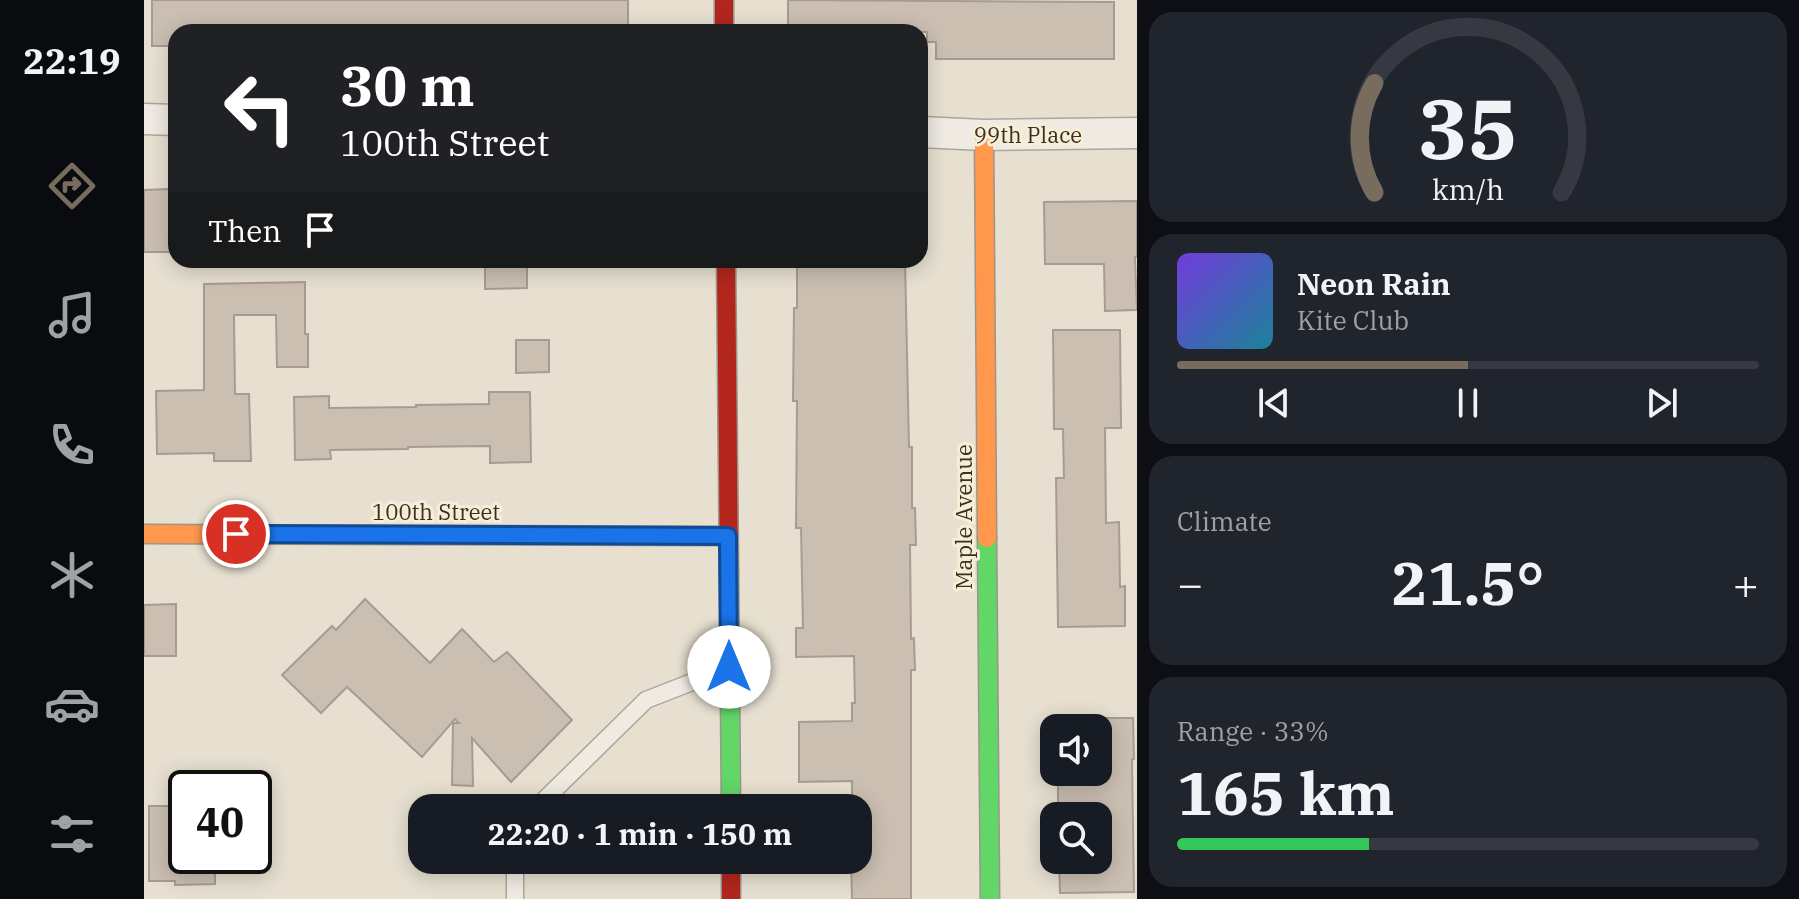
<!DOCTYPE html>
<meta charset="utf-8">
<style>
:root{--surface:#171b24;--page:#20242c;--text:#f1f3f6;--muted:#9ea1a6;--line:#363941;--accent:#786c5e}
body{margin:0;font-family:"IBM Plex Serif",serif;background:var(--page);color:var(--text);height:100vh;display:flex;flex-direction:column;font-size:30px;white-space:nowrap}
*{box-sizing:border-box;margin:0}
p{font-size:26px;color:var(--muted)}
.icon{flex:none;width:44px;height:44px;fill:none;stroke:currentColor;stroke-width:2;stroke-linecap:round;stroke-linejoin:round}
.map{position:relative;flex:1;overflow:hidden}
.sheet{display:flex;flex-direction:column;gap:12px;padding:12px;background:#0d0f14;width:662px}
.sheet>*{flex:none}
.hud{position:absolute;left:24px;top:24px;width:760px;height:244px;border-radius:24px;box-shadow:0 4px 20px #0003;background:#202124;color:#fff;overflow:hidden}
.buttons{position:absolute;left:896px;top:714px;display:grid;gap:16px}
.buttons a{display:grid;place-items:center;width:72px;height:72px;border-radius:16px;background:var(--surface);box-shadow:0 4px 20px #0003;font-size:40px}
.speed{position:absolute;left:24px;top:770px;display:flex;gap:16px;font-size:40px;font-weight:700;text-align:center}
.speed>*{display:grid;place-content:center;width:104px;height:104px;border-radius:50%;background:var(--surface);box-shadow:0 4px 20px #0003;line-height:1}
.speed .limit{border:4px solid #111;border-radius:12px;background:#fff;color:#111}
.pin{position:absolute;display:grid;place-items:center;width:68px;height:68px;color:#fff;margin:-34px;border:4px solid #fff;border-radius:50%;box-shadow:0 2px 8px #0007}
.me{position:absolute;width:88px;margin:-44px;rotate:0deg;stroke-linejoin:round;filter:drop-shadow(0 0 6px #0008)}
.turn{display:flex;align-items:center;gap:28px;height:168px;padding:0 40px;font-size:36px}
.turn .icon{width:104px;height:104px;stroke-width:2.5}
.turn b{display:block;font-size:56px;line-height:68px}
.then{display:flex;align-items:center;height:76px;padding:0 40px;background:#0003;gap:16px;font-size:30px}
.big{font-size:60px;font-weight:800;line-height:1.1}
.sheet .card{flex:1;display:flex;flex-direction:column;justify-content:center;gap:12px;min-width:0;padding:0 28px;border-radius:24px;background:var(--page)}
.sheet .dial{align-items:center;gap:0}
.dial svg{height:208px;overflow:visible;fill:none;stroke:var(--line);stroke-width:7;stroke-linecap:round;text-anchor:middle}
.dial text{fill:var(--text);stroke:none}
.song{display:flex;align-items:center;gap:24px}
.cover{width:96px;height:96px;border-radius:12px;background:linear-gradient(135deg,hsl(260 70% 55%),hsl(190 70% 35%))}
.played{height:8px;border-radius:4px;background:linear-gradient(90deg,var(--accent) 50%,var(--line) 50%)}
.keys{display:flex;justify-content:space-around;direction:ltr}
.heat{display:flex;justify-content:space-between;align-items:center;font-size:44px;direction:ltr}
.charge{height:12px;border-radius:6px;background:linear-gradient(90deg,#34c759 33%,var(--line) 0)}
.trip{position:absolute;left:264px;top:794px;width:464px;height:80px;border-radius:24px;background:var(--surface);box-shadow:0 4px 20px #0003;font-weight:800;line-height:80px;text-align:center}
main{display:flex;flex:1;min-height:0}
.tabs{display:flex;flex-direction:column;width:144px;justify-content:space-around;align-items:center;background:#090b0e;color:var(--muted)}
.tabs .icon{width:56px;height:56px}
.tabs .on{color:var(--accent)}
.tabs b{font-size:36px;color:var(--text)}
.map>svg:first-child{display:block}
.building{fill:#cbbfb2;stroke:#a89c90;stroke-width:2}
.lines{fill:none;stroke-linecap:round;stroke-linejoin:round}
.lane-casing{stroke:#ada599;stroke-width:19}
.street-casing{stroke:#ada599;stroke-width:33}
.fast-casing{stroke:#9c958a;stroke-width:21}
.slow-casing{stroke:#9c958a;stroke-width:21}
.jam-casing{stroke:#9c958a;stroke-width:21}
.lane{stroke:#efebe3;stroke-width:16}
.street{stroke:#efebe3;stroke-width:30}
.fast{stroke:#63d668;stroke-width:18}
.slow{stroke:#ff974d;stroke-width:18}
.jam{stroke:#b3261e;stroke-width:18}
.route-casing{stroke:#114b97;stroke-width:20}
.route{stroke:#1a73e8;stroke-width:14}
.labels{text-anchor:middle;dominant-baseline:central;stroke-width:6;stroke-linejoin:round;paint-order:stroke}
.street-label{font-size:22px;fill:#3d2e20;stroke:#f7eed8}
</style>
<main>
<nav class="tabs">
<b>22:19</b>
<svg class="icon on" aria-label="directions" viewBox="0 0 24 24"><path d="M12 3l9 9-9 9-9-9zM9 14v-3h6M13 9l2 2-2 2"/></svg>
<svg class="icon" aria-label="music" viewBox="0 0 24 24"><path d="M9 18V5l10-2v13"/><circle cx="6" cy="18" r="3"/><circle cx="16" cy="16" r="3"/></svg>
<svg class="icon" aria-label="phone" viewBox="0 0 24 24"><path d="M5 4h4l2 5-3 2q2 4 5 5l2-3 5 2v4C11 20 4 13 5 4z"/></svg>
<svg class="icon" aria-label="climate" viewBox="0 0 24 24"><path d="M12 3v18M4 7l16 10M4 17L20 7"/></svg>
<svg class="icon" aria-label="car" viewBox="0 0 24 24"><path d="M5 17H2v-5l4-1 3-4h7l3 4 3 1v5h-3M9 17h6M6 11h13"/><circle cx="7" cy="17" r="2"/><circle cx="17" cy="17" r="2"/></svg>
<svg class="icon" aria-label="filters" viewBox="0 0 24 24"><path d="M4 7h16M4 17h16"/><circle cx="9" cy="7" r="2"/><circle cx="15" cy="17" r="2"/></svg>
</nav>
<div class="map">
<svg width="993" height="899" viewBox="0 0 993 899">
<rect width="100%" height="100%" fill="#e7e0d1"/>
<!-- building -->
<g class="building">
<polygon points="8,0 484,0 484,32 32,32 32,46 8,46"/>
<polygon points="644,0 970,2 970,59 792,59 792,42 783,42 783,32 644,32"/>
<polygon points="25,189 25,200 32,200 32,241 26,241 26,252 0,252 0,190"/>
<polygon points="993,201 993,257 991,257 993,310 961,311 960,264 901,264 900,202"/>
<polygon points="341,260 383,260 383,288 341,289"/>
<polygon points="653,260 761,260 765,447 768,447 768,508 771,508 772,545 766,545 767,639 770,638 771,670 767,670 767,899 708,899 707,860 714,860 714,799 708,799 708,781 655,782 655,722 708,721 708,703 711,703 710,656 652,657 652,628 659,628 657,528 652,528 653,401 649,401 650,308 653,308"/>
<polygon points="161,282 161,334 164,334 164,367 133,367 132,315 90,315 91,394 105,394 107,461 70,461 70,453 13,454 12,391 60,390 60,284"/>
<polygon points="909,330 976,330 977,428 961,428 962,523 975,522 976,587 981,586 981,626 914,627 912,478 920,478 919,429 910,429"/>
<polygon points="372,340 405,340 405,372 372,373"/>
<polygon points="345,392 386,392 387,462 346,463 346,446 264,447 264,449 186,450 187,459 151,460 150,397 185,396 185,408 272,407 272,405 345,404"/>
<polygon points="221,599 286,663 318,629 350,662 363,652 428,720 367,782 328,738 329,786 308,785 309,723 315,723 311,719 278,757 203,687 177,713 138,675 188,626 192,630"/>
<polygon points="32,604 32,656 0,656 0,605"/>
<polygon points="954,718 989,718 990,759 988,759 990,892 916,893 915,860 954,860 954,816 914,816 914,785 954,785"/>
<polygon points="5,806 42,806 42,856 71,856 71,884 31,885 31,881 5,881"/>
</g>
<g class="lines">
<defs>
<g id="lane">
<polyline points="392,808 502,700 584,668"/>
<polyline points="371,860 371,899"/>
</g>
<g id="street">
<polyline points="0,119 32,120"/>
<polyline points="776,132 840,135 993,133"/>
</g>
<g id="fast">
<polyline points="843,538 846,899"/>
<polyline points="585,571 587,808"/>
</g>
<g id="slow">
<polyline points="840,135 843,538"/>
<polyline points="0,534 584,536"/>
</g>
<g id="jam">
<polyline points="580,0 580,32"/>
<polyline points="582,260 585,571"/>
<polyline points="587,860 587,899"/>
</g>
</defs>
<!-- lane casing -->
<use href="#lane" class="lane-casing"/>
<!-- street casing -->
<use href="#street" class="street-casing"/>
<!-- fast casing -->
<use href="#fast" class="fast-casing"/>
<!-- slow casing -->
<use href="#slow" class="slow-casing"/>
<!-- jam casing -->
<use href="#jam" class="jam-casing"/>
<!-- lane -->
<use href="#lane" class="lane"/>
<!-- street -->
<use href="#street" class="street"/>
<!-- fast -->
<use href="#fast" class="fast"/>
<!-- slow -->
<use href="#slow" class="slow"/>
<!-- jam -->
<use href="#jam" class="jam"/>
</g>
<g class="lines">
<defs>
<polyline id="route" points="92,534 584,536 585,667"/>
</defs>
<!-- route casing -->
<use href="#route" class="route-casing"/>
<!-- route -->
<use href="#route" class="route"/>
</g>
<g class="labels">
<!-- street labels -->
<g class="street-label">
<text x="884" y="134">99th Place</text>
<text x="292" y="511">100th Street</text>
<text transform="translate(819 517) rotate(-90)">Maple Avenue</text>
</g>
</g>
</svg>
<div class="buttons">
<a><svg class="icon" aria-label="sound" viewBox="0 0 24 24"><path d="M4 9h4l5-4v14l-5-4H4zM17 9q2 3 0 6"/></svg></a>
<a><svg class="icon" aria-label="search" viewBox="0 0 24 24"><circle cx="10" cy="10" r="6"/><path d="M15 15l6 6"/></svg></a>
</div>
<div class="speed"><div class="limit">40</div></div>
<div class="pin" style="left:92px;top:534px;background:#d93025"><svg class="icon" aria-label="arrive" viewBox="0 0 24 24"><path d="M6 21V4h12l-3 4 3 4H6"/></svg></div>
<svg class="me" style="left:585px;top:667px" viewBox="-20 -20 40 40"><circle r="19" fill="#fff"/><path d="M0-13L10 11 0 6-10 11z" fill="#1a73e8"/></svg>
<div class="trip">22:20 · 1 min · 150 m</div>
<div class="hud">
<div class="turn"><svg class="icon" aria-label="left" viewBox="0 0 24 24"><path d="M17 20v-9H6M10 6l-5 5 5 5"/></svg><div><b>30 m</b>100th Street</div></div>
<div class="then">Then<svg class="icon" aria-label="arrive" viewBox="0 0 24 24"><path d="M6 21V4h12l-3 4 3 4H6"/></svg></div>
</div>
</div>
<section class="sheet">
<div class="card dial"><svg viewBox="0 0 100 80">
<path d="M14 69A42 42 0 1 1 86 69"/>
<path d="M14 69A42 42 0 0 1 14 27" stroke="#786c5e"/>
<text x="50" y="56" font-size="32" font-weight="700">35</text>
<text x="50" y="72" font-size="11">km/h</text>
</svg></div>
<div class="card">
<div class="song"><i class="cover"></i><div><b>Neon Rain</b><p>Kite Club</p></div></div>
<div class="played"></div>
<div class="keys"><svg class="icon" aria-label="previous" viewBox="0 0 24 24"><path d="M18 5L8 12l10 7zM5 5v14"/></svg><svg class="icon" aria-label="pause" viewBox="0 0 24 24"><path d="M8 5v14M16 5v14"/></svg><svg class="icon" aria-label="next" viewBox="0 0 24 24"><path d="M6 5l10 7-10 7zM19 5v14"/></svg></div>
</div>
<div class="card"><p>Climate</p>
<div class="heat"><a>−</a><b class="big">21.5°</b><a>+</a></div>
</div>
<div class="card"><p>Range · 33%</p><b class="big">165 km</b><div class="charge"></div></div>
</section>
</main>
